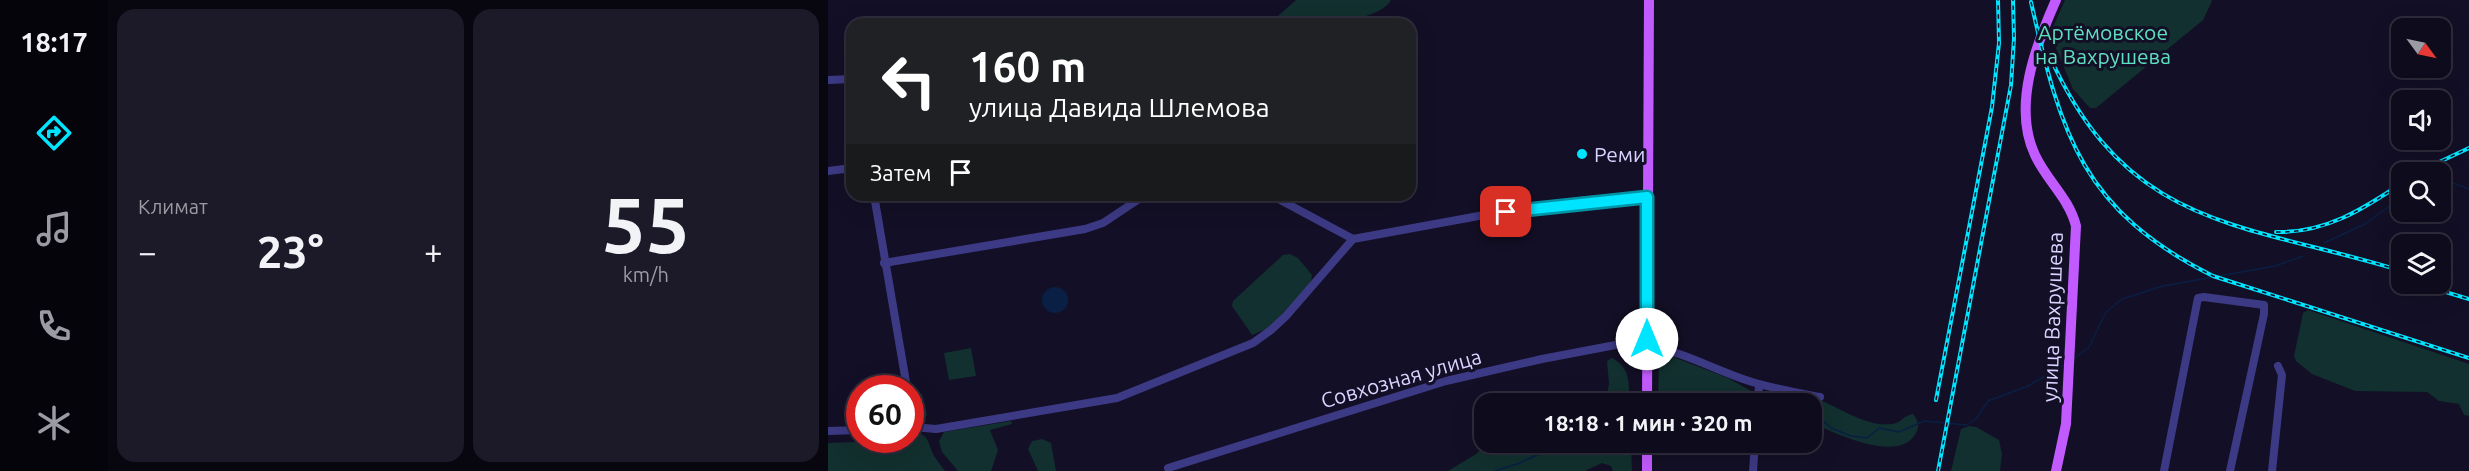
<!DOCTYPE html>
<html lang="ru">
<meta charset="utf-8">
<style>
:root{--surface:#0e0b1c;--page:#1c1929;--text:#f1f3f6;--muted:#9b9ba3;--line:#2e2b3b;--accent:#00e5ff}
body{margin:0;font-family:Ubuntu,sans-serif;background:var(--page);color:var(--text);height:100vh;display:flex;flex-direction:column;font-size:22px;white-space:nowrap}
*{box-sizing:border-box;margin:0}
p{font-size:20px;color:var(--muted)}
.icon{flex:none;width:33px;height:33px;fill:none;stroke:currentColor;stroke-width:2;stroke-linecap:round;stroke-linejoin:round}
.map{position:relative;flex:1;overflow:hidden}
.drawer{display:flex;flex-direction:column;gap:9px;padding:9px;background:#08060f;width:720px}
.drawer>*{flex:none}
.banner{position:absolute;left:18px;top:18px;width:570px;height:183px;border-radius:18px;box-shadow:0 6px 24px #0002,0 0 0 2px var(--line);background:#202124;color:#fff;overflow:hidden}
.needle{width:39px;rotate:123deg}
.tools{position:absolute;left:1563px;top:18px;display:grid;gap:12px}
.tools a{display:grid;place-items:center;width:60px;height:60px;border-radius:12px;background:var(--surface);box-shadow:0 6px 24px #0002,0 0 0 2px var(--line);font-size:30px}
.speed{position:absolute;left:18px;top:375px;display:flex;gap:12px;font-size:30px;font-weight:700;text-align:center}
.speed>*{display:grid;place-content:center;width:78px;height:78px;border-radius:50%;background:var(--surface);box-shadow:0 6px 24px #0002,0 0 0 2px var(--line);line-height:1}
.speed .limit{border:9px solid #d22;background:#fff;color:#111}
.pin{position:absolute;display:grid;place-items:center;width:51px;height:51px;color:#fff;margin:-26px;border-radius:12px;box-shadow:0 3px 9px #0006}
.me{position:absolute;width:66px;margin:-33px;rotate:0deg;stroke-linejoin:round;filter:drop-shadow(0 0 4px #0008)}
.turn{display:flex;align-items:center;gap:21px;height:126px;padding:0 24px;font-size:27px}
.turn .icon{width:78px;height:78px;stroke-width:2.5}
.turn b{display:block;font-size:42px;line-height:51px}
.then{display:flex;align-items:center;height:57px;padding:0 24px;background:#0003;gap:12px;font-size:22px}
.big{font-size:45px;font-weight:600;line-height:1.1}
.drawer .tile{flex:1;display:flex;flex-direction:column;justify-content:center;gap:9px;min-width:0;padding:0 21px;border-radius:18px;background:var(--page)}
.drawer .dial{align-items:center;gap:0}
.dial b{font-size:78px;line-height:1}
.heat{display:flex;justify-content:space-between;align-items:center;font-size:33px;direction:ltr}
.drawer .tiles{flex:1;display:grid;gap:9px;grid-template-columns:repeat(2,1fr)}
.trip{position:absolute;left:646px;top:393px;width:348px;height:60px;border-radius:18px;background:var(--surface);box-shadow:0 6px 24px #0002,0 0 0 2px var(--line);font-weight:600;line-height:60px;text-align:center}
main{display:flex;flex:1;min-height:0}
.menu{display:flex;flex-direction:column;width:108px;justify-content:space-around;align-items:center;background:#06040b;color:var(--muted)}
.menu .icon{width:42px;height:42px}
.menu .current{color:var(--accent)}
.menu b{font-size:27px;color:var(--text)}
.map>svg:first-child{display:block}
.green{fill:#12302f}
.water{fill:#0a1f44}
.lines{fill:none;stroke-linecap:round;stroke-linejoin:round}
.stream{stroke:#0a1f44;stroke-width:1.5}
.minor{stroke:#3d3a85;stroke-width:8}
.major{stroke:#c25bff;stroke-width:10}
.rail-casing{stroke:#00e5ff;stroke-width:4}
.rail{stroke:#130f26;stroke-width:1.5;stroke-dasharray:4.5;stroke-linecap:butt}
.route-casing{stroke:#0095a6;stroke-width:15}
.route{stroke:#00e5ff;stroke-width:10}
.poi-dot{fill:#00e5ff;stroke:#130f26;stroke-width:2}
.labels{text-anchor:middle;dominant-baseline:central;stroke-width:6;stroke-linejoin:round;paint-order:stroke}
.park-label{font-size:21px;fill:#5fe0c0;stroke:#130f26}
.poi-label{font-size:21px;fill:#d9d4ff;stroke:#130f26;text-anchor:start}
.street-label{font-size:21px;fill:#d9d4ff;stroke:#130f26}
</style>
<main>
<nav class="menu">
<b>18:17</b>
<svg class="icon current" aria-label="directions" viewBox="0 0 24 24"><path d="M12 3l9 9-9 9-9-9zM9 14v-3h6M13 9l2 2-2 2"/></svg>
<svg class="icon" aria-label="music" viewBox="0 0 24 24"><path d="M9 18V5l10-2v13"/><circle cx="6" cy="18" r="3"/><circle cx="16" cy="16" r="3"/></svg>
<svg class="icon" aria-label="phone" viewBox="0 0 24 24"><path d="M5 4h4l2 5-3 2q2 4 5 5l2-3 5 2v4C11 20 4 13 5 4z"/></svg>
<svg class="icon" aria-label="climate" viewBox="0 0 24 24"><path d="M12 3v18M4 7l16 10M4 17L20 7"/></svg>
</nav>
<section class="drawer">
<div class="tiles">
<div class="tile"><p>Климат</p>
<div class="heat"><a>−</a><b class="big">23°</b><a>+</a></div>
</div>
<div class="tile dial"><b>55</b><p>km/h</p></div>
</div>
</section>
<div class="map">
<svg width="1641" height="471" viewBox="0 0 1641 471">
<rect width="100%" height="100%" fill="#130f26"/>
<!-- green -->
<g class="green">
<path d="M468,0H563C556,13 535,15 522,23L441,24Z"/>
<polygon points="1237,0 1384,0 1384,1 1375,20 1268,108 1262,108 1245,89 1222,34"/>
<polygon points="462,254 470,258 484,275 483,283 441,328 424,335 404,306 405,301 455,255"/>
<polygon points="1480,310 1641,364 1641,416 1636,415 1631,404 1611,401 1599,392 1527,391 1484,374 1468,361 1466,356 1475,313"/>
<polygon points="143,348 148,376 121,380 116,353"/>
<polygon points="840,355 900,378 923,391 925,400 920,403 873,399 865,403 830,401 831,360"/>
<path d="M784,358C803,368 801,384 801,403H777L781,384L779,361Z"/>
<polygon points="82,384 85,393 94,394 99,415 92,423 85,419"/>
<path d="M938,394C956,393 977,395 994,401C1016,410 1039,427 1064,424C1073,423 1076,415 1085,414C1089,419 1092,425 1089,431C1074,466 1007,433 984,423V404H934Z"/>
<polygon points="183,421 184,424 162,430 170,450 163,471 130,471 114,452 111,441 116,432"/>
<polygon points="1141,426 1148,427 1171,440 1174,454 1172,471 1123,471 1133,429"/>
<path d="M83,433C100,433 99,439 105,454C108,460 113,465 117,471H0V443L82,440Z"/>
<polygon points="214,439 223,443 228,471 210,471 200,449 204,441"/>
<polygon points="660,443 803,443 804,471 785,471 783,466 774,463 757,471 620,471 648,454"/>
</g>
<!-- water -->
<circle class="water" cx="227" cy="300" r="13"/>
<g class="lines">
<!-- stream -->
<g class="stream">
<polyline points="1612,178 1641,189"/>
<polyline points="1496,243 1537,224 1574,197"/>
<polyline points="1247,358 1261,347 1278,312 1294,299 1335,286 1447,266 1475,256"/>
<polyline points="832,404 857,393 869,393 927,403"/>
<polyline points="984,410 1003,428 1023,436 1039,438 1051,428 1071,432 1096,421 1139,425 1148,419 1160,401 1200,386 1236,365"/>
<polyline points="667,471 692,463 736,442"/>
</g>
<!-- minor -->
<g class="minor">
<polyline points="0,80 24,79"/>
<polyline points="0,171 24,168"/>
<polyline points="46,195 79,388"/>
<polyline points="443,195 525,239 678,211 819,197"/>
<polyline points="56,263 257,229 275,223 317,195"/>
<path d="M819,346C853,351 883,368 915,379C940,388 966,392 992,397"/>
<polyline points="930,404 931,385"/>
<polyline points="82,413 85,427 108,429 289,398 425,343 443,330 458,316 525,239"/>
<polyline points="0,431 32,430"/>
<polyline points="340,468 618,381 714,359 819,339"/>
<polyline points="925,471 927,442"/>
<polyline points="1336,471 1369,303 1370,298 1376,297 1436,305 1436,314 1402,471"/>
<polyline points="1444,471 1454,375 1450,366"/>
</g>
<!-- major -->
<g class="major">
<polyline points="819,404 821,0"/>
<polyline points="819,442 819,471"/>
<path d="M1228,471L1238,424L1248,226C1241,198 1219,181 1207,155C1184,106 1208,45 1228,0"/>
</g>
<defs>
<g id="rail">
<path d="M1203,2C1233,136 1255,211 1385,276L1641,358"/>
<path d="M1222,57C1300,230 1414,222 1574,271"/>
<polyline points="1590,172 1641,148"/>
<path d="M1448,232C1497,233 1534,210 1574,183"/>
<polyline points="1591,284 1641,299"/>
<polyline points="1108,400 1164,107 1171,43 1170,0"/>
<polyline points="1110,471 1183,85 1186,38 1185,0"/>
</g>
</defs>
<!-- rail casing -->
<use href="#rail" class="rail-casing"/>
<!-- rail -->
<use href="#rail" class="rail"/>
</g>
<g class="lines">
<defs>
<polyline id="route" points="678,212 819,197 819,339"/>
</defs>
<!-- route casing -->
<use href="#route" class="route-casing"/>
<!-- route -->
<use href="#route" class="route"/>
</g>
<!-- markers -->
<circle class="poi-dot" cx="754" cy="154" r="6"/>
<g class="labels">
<!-- park labels -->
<g class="park-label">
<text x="1275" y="32">Артёмовское<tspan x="1275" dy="24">на Вахрушева</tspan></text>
</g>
<!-- poi labels -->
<g class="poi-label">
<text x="766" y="154">Реми</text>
</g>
<!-- street labels -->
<g class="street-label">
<text transform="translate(1224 317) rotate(-88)">улица Вахрушева</text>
<text transform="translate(573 378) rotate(-16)">Совхозная улица</text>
</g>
</g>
</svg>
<div class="tools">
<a><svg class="needle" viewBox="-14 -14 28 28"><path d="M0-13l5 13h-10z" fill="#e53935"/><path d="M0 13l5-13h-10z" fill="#9b9ba3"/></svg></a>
<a><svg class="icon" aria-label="sound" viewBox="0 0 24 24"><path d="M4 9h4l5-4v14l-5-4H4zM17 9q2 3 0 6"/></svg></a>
<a><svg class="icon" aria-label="search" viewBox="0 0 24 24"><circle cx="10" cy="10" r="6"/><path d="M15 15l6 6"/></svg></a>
<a><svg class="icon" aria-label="layers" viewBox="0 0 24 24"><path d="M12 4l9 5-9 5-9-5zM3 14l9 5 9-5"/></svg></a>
</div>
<div class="speed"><div class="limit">60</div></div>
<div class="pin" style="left:678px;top:212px;background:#d93025"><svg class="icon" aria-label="arrive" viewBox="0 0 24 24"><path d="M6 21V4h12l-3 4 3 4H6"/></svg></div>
<svg class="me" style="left:819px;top:339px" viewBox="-20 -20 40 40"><circle r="19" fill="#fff"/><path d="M0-13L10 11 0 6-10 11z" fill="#00e5ff"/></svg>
<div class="trip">18:18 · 1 мин · 320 m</div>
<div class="banner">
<div class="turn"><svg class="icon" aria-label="left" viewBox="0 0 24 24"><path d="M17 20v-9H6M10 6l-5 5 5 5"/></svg><div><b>160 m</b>улица Давида Шлемова</div></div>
<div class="then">Затем<svg class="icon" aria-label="arrive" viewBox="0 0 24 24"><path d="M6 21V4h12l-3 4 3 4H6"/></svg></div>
</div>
</div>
</main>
